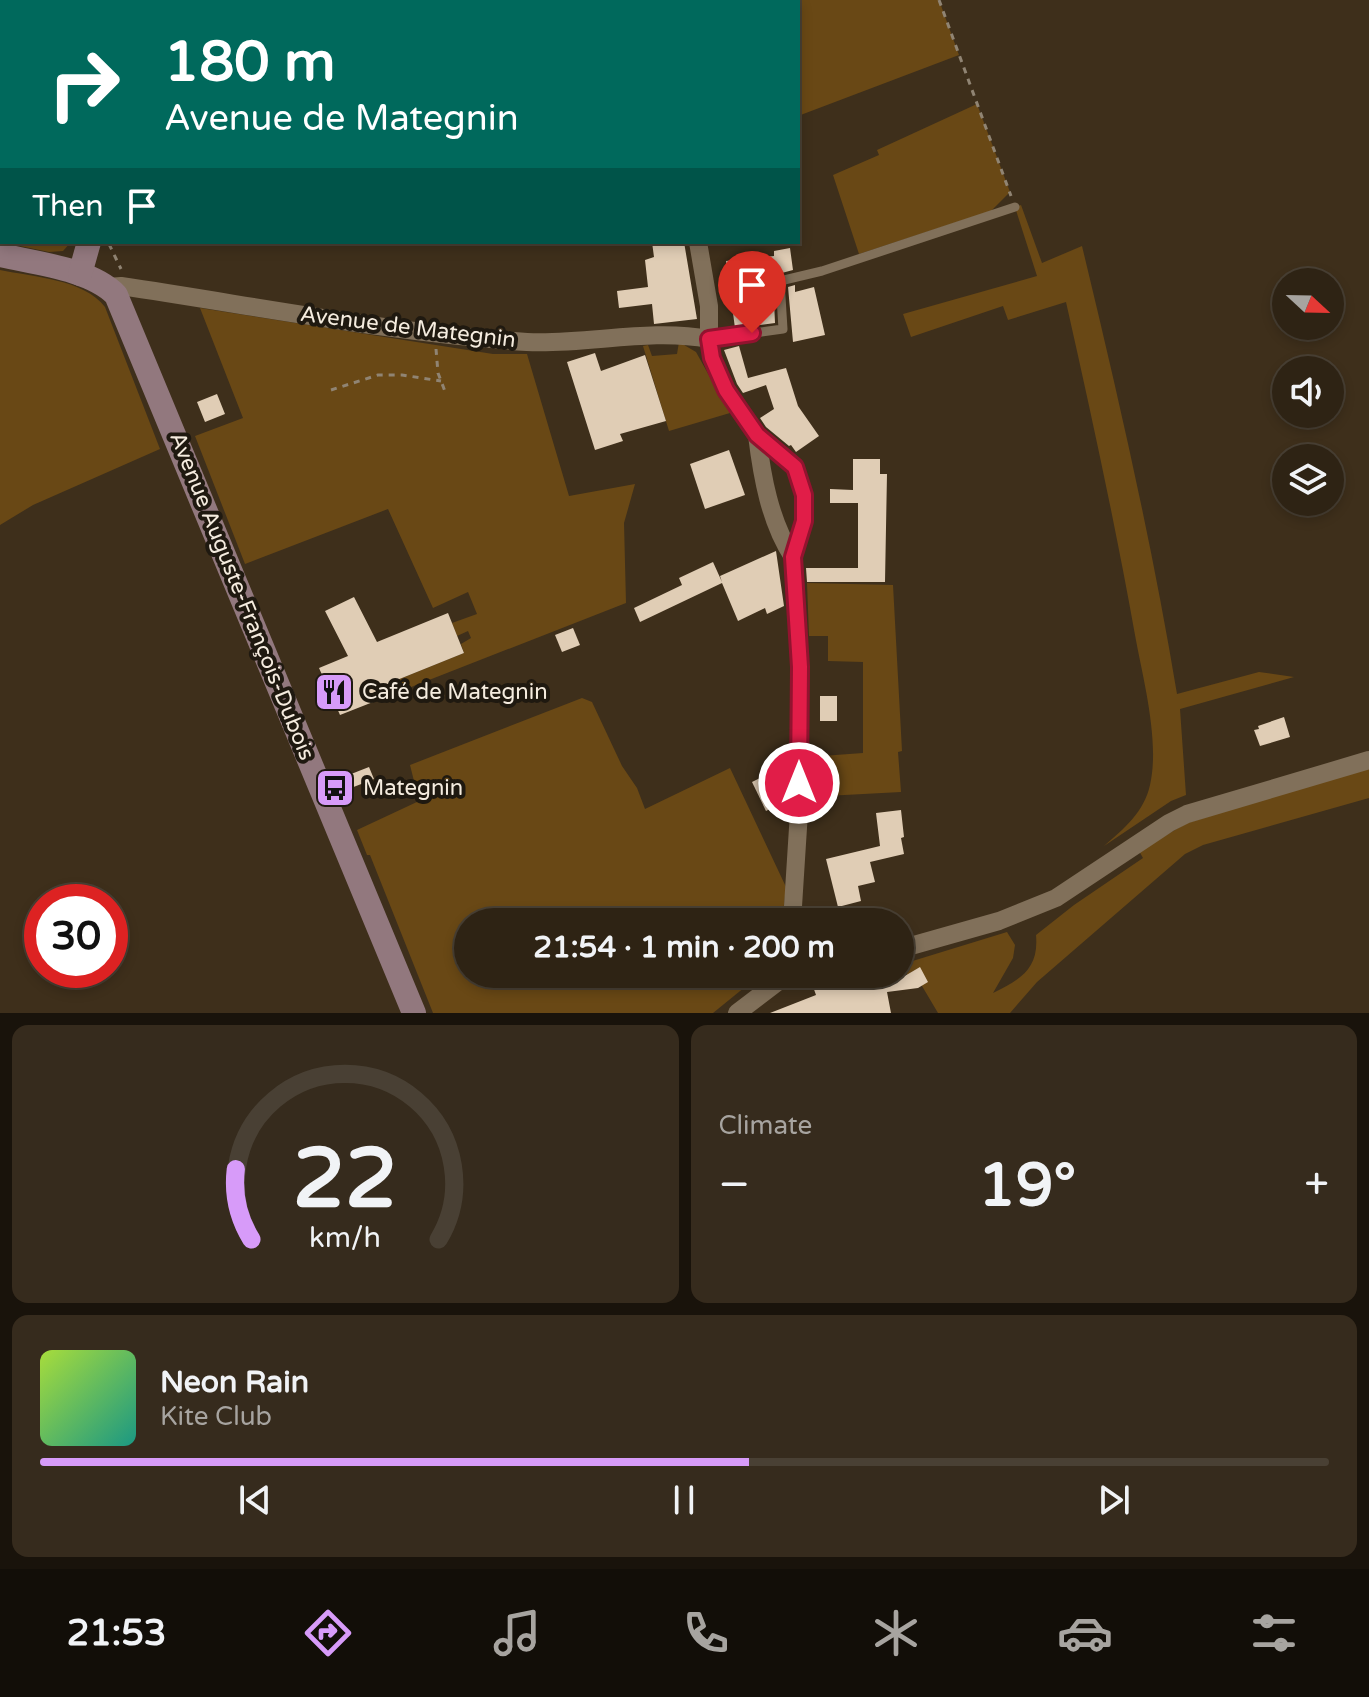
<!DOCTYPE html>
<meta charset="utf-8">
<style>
:root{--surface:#2e2314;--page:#362b1d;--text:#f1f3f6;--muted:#a7a4a0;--line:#494034;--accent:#d79bf9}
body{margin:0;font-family:"Varela Round",sans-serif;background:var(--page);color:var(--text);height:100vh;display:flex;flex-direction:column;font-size:30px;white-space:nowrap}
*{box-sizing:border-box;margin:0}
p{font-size:26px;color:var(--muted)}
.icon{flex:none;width:44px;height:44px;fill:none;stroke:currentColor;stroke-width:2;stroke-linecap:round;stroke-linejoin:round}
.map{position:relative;height:1013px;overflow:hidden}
.drawer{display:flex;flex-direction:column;gap:12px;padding:12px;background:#19130b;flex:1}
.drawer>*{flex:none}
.hud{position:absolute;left:0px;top:0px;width:800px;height:244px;box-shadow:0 4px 12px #0003,0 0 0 2px var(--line);background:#00695c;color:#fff;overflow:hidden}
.needle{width:52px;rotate:112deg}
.buttons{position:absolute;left:1272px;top:268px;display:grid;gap:16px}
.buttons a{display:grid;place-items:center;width:72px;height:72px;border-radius:50%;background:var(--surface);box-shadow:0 4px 12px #0003,0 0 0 2px var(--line);font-size:40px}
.speed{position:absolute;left:24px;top:884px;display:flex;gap:16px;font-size:40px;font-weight:700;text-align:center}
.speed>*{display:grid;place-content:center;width:104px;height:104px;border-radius:50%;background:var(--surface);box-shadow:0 4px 12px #0003,0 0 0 2px var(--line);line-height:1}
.speed .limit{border:12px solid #d22;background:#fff;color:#111}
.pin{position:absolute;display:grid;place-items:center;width:68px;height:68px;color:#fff;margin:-82px -34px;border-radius:50% 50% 50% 0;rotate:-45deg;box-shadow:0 0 8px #0007}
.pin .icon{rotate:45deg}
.me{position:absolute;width:88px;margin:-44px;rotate:0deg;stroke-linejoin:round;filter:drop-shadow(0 0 6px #0008)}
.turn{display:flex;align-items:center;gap:28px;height:168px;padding:0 32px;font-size:36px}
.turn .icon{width:104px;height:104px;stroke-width:2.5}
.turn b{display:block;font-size:56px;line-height:68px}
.then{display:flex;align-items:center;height:76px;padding:0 32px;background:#0003;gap:16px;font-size:30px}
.big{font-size:60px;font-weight:800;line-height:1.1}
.drawer .widget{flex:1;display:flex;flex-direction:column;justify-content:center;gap:12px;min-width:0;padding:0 28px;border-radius:16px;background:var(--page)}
.drawer .dial{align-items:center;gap:0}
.dial svg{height:208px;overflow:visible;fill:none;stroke:var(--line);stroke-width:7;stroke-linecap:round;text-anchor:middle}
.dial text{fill:var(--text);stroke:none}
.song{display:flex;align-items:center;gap:24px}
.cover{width:96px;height:96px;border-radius:12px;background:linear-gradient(135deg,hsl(80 70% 55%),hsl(170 70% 35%))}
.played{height:8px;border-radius:4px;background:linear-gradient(90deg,var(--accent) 55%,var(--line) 55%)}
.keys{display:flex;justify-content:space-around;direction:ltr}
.heat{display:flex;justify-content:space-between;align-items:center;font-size:44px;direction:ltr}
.drawer .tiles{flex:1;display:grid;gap:12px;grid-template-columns:1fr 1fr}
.widget:last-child{grid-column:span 2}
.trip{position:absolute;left:454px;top:908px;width:460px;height:80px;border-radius:40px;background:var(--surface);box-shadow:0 4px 12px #0003,0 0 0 2px var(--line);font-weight:800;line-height:80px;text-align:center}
.menu{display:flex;height:128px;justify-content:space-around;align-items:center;background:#120e08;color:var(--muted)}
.menu .icon{width:56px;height:56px}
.menu .selected{color:var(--accent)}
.menu b{font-size:36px;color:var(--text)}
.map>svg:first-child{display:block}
.green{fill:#694815}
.building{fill:#e0cdb5}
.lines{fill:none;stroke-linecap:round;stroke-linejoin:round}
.path{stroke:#908473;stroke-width:3;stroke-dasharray:6 6;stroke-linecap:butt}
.lane{stroke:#81705a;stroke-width:9}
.street{stroke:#81705a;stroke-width:18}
.secondary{stroke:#92787e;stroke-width:24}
.route-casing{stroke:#92132f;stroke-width:20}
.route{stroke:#e11d48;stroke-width:14}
.labels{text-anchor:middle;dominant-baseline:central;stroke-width:8;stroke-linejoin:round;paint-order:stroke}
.street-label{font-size:22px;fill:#f5ecdf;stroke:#1f1910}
.poi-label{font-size:22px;fill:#f5ecdf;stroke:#1f1910;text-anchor:start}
</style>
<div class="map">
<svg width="1369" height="1013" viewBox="0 0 1369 1013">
<rect width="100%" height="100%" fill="#3e2f1b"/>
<!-- green -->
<g class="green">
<polygon points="727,0 939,0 959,55 798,116 798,2 727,2"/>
<polygon points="0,66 2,242 71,242 63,251 49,252 0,242"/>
<polygon points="977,104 1010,192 991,211 859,254 833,175 879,155 877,150"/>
<path d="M1021,205L1042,263L1082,246C1118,395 1152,543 1177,694L1259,672L1294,677L1180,709L1186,795L1171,801L1104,846C1124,829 1144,812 1150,785C1160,741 1143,679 1135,635C1115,523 1091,413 1066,302L1008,320L1003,306L911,337L903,314L1037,276L1015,207Z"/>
<path d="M0,270C33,277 84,279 105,307L160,449L33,505L0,525Z"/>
<polygon points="200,308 493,354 527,354 569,496 635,484 624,523 626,603 401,691 397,680 464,653 461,644 471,638 468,631 457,636 452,623 477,614 468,592 433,608 388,509 245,564 195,436 243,418"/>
<polygon points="679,342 696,352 730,413 669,431 643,346 648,345 652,356 677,354"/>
<polygon points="807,583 893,585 902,751 898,752 901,792 807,797 808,757 863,753 863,662 828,661 828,636 809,636"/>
<polygon points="582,698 592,702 622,766 637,788 645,809 730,768 786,887 782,922 468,922 468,974 761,974 713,1013 433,1013 370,855 367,855 357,830 419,801 410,765"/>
<path d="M1369,768V798L1203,845L1185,854L1037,982L1010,1013H938L922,986L919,968L907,975L906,963L1007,932L1015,945L1013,958L993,993C1021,979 1039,969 1036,935L1074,905L1143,858L1139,851L1187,823Z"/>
</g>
<!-- building -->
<g class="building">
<polygon points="652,242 684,242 697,319 654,324 652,304 619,308 617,291 648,287 645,260 654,257"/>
<polygon points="790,248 793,270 778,274 773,279 775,323 735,328 726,261 774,256 774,251"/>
<polygon points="795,285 795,292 814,287 825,335 793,342 788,287"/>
<polygon points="739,346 748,378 786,368 798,406 819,436 796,452 791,445 789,446 766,427 760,418 774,409 766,385 743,393 737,384 724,350"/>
<polygon points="595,353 601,371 645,355 666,421 620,434 623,441 595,450 567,362"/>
<polygon points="217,394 225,414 205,422 197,402"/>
<polygon points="729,450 745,495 705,509 690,464"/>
<polygon points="853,459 880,459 880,474 887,474 885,582 807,582 806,568 858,568 858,503 830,503 830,489 853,490"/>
<polygon points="776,551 784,606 767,614 765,608 738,621 722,583 640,622 634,608 682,585 679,578 713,562 722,582 720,576"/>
<polygon points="354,597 377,642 448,613 464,653 397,680 401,691 340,715 319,668 348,656 325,611"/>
<polygon points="573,628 580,645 562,652 555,635"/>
<rect x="820" y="696" width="17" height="25"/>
<polygon points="1284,717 1290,737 1260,746 1254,730 1259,729 1258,726"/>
<polygon points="369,767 374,779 351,788 346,776"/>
<polygon points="768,774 782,803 766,811 752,782"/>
<polygon points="901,810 904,837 901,838 904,854 870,862 875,882 858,886 861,901 838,907 826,859 880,846 876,813"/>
<polygon points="920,967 928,982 918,988 887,992 891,1013 770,1013 816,995 811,981 835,974 902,974 903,977"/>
</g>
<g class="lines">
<!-- path -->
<g class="path">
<polyline points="939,0 1011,196"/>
<polyline points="109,244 121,269"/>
<polyline points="436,349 438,373 446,394"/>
<polyline points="331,390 378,375 402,375 441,381"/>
</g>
<!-- lane -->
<polyline class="lane" points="710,339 783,329 780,281 822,271 1015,207"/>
<!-- street -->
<g class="street">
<polyline points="718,2 719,0"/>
<polyline points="698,242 709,306 709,339"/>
<path d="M108,287L121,286C256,306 391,333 527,342C588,345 649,328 709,339L712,358L726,390L757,435L795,467L804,495V521L793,557L800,667L799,812L792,922"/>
<path d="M757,435C762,477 770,522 793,557"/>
<polyline points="900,949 999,921 1056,898 1169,823 1187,814 1369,760"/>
<polyline points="737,1013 788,974"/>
</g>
<!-- secondary -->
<g class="secondary">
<polyline points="0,11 2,16"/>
<path d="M0,255C35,263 91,269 116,295L414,1013"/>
<polyline points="80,274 89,242"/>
</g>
</g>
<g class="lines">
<defs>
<polyline id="route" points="752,333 709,339 712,358 726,390 757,435 795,467 804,495 804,521 793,557 800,667 799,783"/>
</defs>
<!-- route casing -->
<use href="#route" class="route-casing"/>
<!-- route -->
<use href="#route" class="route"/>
</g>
<!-- icons -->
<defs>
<symbol id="restaurant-square" viewBox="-11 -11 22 22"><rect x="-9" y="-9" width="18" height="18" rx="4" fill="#d79bf9" stroke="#1f1910"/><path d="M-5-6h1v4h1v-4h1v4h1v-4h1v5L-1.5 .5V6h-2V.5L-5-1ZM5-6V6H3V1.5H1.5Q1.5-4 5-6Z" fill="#111"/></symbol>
<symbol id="bus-square" viewBox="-11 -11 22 22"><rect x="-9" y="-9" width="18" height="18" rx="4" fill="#d79bf9" stroke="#1f1910"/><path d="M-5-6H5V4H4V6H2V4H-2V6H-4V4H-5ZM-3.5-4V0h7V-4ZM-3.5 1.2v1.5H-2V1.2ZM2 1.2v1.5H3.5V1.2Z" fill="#111"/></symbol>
</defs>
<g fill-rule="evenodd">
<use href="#restaurant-square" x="312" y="670" width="44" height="44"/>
<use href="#bus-square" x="313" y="766" width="44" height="44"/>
</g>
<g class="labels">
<!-- street labels -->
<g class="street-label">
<text transform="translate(408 327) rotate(7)">Avenue de Mategnin</text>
<text transform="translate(242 596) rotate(68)">Avenue Auguste-François-Dubois</text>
</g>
<!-- poi labels -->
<g class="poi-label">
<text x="362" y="692">Café de Mategnin</text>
<text x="363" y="788">Mategnin</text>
</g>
</g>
</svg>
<div class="buttons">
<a><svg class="needle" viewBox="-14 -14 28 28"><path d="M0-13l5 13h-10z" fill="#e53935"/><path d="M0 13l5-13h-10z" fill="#a7a4a0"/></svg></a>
<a><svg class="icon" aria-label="sound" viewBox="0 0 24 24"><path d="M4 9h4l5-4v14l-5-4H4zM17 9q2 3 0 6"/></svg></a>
<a><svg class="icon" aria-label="layers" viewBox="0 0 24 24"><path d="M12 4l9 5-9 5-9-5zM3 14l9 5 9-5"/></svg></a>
</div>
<div class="speed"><div class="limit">30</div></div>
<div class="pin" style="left:752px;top:333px;background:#d93025"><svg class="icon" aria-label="arrive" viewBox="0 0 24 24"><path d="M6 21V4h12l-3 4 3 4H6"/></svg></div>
<svg class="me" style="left:799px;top:783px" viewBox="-20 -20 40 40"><circle r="17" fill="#e11d48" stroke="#fff" stroke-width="3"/><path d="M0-11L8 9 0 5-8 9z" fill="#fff"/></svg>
<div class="trip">21:54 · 1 min · 200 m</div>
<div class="hud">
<div class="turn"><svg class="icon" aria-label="right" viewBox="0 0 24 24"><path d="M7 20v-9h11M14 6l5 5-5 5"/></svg><div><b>180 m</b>Avenue de Mategnin</div></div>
<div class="then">Then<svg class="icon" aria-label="arrive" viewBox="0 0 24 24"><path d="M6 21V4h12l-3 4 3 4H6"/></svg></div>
</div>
</div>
<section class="drawer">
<div class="tiles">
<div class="widget dial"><svg viewBox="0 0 100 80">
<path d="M14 69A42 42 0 1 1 86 69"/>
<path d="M14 69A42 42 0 0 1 8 42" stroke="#d79bf9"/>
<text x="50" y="56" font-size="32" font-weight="700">22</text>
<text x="50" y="72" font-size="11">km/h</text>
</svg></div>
<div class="widget"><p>Climate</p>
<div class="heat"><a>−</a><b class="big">19°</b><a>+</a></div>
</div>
<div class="widget">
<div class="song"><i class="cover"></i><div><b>Neon Rain</b><p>Kite Club</p></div></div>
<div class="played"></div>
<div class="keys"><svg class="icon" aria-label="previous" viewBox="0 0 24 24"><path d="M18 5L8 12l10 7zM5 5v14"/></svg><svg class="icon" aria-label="pause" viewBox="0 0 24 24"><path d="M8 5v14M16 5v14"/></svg><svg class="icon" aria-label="next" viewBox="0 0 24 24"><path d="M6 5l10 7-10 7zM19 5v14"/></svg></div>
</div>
</div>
</section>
<nav class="menu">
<b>21:53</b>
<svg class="icon selected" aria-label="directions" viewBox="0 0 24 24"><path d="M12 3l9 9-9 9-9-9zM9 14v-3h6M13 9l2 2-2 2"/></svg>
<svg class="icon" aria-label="music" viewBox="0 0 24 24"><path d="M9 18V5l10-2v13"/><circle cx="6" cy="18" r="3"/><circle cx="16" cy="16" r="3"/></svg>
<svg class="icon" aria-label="phone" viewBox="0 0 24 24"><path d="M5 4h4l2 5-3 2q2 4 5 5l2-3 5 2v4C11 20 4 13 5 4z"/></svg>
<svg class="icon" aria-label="climate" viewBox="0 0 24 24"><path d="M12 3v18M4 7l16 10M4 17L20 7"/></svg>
<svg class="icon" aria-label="car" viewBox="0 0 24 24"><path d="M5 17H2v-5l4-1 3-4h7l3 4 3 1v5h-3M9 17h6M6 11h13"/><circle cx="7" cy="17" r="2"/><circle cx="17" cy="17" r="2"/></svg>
<svg class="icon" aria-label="filters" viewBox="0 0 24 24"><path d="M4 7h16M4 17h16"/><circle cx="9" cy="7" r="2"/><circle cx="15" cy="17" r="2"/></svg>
</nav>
